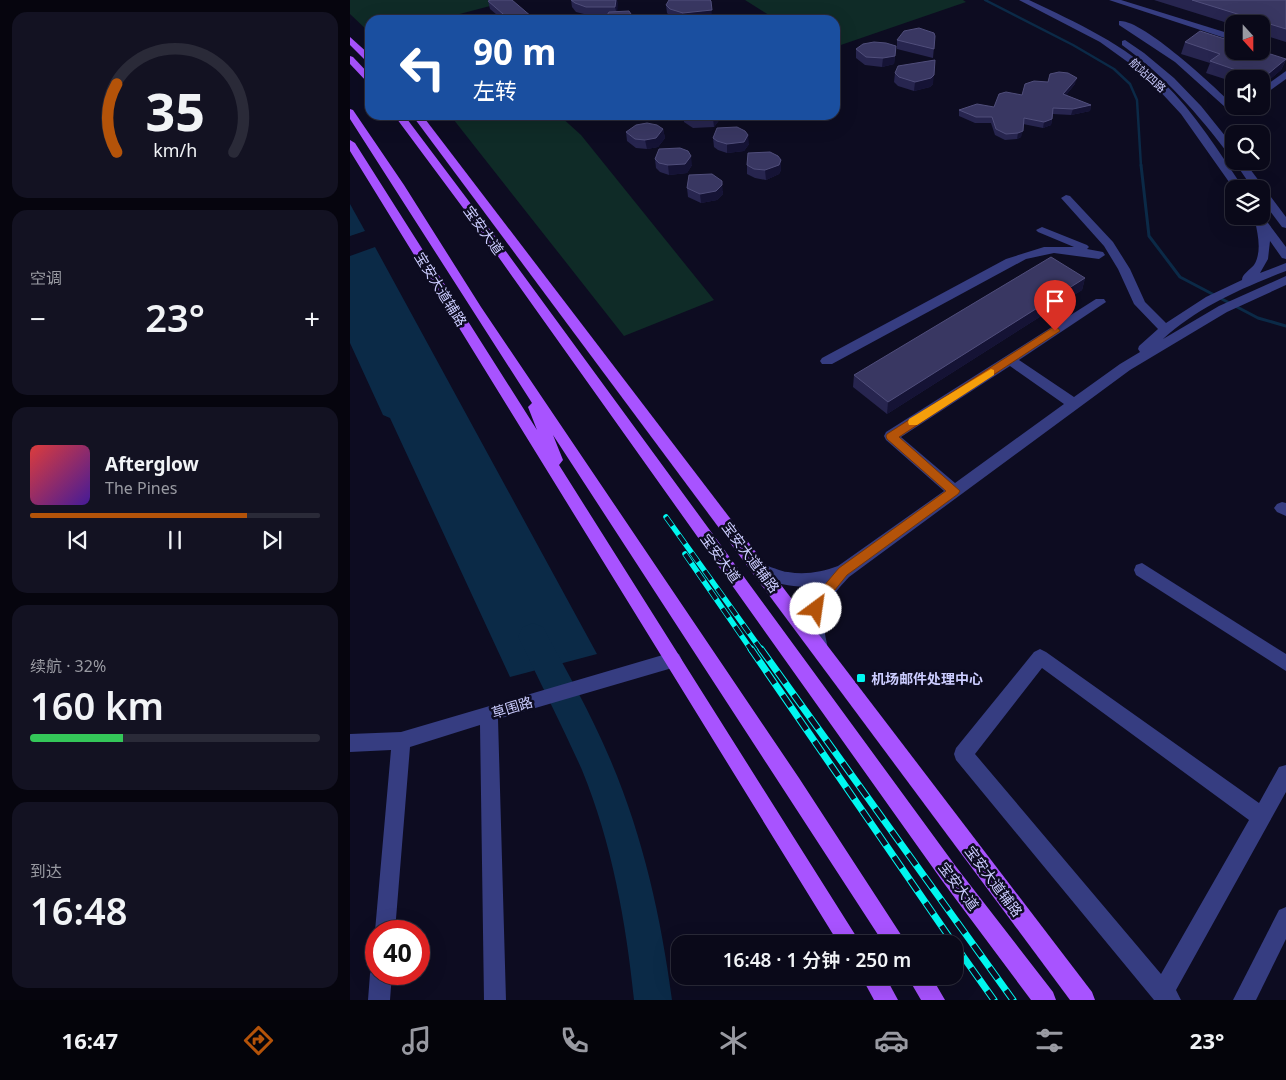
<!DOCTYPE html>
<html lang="zh">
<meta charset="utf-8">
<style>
:root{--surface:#0a0919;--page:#131222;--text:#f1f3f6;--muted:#999aa2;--line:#2a2a38;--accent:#b45309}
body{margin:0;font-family:"Noto Sans","Noto Sans SC",sans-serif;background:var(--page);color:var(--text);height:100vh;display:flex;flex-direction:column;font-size:19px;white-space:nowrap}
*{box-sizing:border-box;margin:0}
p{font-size:16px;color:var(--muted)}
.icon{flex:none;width:28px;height:28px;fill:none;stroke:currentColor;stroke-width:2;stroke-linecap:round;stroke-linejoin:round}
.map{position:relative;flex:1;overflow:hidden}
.side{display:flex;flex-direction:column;gap:12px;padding:12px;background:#06050e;width:350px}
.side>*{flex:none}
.guide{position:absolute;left:15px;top:15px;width:475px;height:105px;border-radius:15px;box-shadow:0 5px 20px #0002,0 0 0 1px var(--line);background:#1a4fa0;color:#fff;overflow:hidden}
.needle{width:32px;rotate:159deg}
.tools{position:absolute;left:875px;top:15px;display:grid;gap:10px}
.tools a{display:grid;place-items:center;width:45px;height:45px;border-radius:10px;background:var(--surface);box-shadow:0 5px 20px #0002,0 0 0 1px var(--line);font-size:25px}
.speed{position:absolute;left:15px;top:920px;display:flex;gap:10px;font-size:25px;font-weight:700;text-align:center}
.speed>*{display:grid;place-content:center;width:65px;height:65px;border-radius:50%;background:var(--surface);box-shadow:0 5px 20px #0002,0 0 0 1px var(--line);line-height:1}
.speed .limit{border:8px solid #d22;background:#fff;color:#111}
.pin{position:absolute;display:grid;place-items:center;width:42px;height:42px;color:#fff;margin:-51px -21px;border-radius:50% 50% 50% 0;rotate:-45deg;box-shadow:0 0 5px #0007}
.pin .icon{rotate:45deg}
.me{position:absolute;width:55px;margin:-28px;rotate:31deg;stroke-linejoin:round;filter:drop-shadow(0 0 4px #0008)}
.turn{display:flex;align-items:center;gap:18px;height:105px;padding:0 25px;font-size:22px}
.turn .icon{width:65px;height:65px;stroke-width:2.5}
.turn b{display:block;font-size:35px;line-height:42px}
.big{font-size:38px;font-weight:600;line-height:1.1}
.side .tile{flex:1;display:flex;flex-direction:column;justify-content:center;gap:8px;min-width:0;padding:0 18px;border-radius:15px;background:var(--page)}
.side .dial{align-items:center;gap:0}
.dial svg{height:130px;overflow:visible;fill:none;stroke:var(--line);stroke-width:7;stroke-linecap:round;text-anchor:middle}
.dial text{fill:var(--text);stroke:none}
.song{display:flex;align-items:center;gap:15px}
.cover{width:60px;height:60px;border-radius:8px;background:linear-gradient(135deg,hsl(0 70% 55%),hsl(260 70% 35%))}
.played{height:5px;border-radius:2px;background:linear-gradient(90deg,var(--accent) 75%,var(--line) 75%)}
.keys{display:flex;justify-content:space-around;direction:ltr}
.heat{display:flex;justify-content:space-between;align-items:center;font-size:28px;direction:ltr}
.charge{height:8px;border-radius:4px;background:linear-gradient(90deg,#34c759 32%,var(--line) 0)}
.trip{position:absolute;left:321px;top:935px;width:292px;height:50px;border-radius:15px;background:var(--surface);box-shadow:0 5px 20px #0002,0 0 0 1px var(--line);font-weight:600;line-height:50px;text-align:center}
.menu{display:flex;height:80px;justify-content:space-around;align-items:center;background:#04040a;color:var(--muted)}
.menu .icon{width:35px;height:35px}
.menu .on{color:var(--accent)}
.menu b{font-size:22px;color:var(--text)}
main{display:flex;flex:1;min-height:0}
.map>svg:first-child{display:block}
.green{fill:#0f2b27}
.water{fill:#0b2a47}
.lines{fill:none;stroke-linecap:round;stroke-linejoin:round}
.stream-far1{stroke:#0b2a47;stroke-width:2.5}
.stream{stroke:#0b2a47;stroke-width:3}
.river{fill:#0b2a47;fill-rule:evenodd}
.minor{fill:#363d81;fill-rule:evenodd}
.major{fill:#a853ff;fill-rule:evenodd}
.rail-far1-casing{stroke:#00f7f0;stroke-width:5.5}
.rail-casing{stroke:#00f7f0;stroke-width:7}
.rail-far1{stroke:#0d0c21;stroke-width:4;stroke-dasharray:11;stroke-linecap:butt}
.rail{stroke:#0d0c21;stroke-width:5;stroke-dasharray:14;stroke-linecap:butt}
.wall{fill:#27254f}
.shaded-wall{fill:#151335}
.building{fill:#393762;stroke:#504e7b}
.route{fill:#b45309;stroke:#753606}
.slow{fill:#f59e0b}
.poi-dot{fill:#00f7f0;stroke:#0d0c21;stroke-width:2}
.labels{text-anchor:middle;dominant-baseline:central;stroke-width:5;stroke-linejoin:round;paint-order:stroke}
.far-street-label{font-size:11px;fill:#cccdff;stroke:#0d0c21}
.street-label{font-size:14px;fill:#cccdff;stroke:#0d0c21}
.poi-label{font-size:14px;font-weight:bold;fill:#cccdff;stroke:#0d0c21;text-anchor:start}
</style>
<main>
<section class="side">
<div class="tile dial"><svg viewBox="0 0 100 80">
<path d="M14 69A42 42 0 1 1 86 69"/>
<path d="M14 69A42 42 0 0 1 14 27" stroke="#b45309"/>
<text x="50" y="56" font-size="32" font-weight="700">35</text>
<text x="50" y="72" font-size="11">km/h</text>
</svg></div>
<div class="tile"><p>空调</p>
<div class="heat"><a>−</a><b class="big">23°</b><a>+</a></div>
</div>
<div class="tile">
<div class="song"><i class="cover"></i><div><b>Afterglow</b><p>The Pines</p></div></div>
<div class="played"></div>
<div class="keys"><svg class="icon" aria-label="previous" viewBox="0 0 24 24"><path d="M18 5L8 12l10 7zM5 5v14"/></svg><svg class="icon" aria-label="pause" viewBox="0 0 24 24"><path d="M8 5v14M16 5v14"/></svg><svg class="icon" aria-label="next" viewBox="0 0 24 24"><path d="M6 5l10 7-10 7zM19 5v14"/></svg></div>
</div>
<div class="tile"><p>续航 · 32%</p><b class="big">160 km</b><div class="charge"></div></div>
<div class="tile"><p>到达</p><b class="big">16:48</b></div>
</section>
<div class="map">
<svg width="936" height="1000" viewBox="0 0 936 1000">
<rect width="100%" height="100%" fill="#0d0c21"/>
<!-- green -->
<g class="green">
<polygon points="0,0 163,0 102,16 106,20 20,20 20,33 0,14"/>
<polygon points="395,0 613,0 616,2 485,47 485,20 427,20"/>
<polygon points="100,115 209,115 231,135 364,300 274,336"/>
</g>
<!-- water -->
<g class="water">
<polygon points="0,204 15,231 0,236"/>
<polygon points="25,247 247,654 160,677 40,418 33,415 0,343 0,256"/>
</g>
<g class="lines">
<!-- stream-far1 -->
<polyline class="stream-far1" points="635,0 723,45 764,69 780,84 787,100 791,166"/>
<!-- stream -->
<polyline class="stream" points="791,165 799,236 830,277 908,318 936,326"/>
<!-- river -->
<path class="river" d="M183,623L193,627C216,670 241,714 260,759C293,836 311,917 322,1000H284C276,922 262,843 232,770C212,725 189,681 168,636L173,627Z"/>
<!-- minor -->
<g class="minor">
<path d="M669,0H679C727,23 775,44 813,82C845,113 869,152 894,189H884L831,114L793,73L750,42Z"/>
<polygon points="759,0 771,0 884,35 884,41"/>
<path d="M769,21C791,18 864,86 881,103V107H875L825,62L769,25Z"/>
<path d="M775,40L794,53L824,78L851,106L884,147V157L880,156C848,114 815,76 772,45V41Z"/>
<polygon points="936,71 936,79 911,97 911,89"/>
<polygon points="884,161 894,161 936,217 936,228 932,227 911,199 911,189 903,189"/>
<path d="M716,195L720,196L763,242L780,269L795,302L816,323L856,297L892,280C892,274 900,270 904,265C912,252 908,235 905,221L907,219H915L936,247V259L932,258L920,241L918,259L910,273L936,263V271C892,288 848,307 813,339L869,306L936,276V285L877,312L780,370L499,577C483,594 470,609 475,634C476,642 479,646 476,653L470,656L464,653C453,629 457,607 472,585C448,590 426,584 404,575L402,570L404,565C415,562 427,571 438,572C455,575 472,572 488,566L594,491L536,440L534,436L536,432L746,299H754L756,302L669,360L724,397L770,364L790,352L788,349L789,346L808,329L784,304L768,269L754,246L711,198ZM660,366L714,404L605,483L551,437Z"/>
<polygon points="692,227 737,245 739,247 737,249 753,252 755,255 749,259 704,253 676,259 482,364 472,364 470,361 472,358 656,259 694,247 724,247 688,232 686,230"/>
<polygon points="932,502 936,503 936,516 927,512 924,508 927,504"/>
<polygon points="792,563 936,654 936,671 786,575 784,570 786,565"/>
<path d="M690,649L696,652L909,803L929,767L936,765V792L826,990L831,1000H804L606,760L604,754L606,748L684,652ZM692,668L899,820L811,974L625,754Z"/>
<polygon points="323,652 329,654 332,660 329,666 148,719 156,1000 134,1000 130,725 60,747 45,931 26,931 26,935 25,931 41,750 0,752 0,734 51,732"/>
<polygon points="936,907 936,939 906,1000 883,1000 929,910"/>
<polygon points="26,965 26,974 42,974 40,1000 18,1000 20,974 23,966"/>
</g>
<!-- major -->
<g class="major">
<polygon points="0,37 20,55 20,63 17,62 0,45"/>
<polygon points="0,56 3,57 20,75 20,83 17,82 0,64"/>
<polygon points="0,109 3,110 54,185 131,307 449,778 557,944 534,944 203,435 213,460 209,465 511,944 489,944 0,151 0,140 5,143 187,430 178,407 182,403 0,119"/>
<polygon points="44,115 54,115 133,220 607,868 703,992 706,1000 681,1000 593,882 125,224"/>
<polygon points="62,115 72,115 742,992 745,1000 720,1000"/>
<polygon points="511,976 535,976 548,1000 524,1000"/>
<polygon points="557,976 581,976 595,1000 571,1000"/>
</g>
<defs>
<g id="rail-far1">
<polyline points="316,517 412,651"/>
<polyline points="335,554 402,651"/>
</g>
<g id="rail">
<polyline points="401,649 604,944"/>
<polyline points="411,649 663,1000"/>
<polyline points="605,945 644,1000"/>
</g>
</defs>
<!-- rail-far1 casing -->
<use href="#rail-far1" class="rail-far1-casing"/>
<!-- rail casing -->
<use href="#rail" class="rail-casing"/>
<!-- rail-far1 -->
<use href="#rail-far1" class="rail-far1"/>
<!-- rail -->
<use href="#rail" class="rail"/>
</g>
<!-- wall -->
<g class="wall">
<polygon points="221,0 267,0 267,12 258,15 238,15 226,12 222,7"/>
<polygon points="804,0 936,0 936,42 911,34 911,24 884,24 884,25"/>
<polygon points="138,1 183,20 153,20 140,9"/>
<polygon points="316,5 358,18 342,20 330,20 322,18 317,13"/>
<polygon points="585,36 583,58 547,49 547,40"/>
<polygon points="835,42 936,60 931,70 911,87 911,79 884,79 884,82 856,73 860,63 831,54"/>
<polygon points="506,49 545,55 544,64 532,67 515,65 506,58"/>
<polygon points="545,73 583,84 580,87 564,91 548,86 544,82"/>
<polygon points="725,84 716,95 741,105 740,111 721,115 703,114 701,125 693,128 673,124 671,137 667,139 655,140 645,135 641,123 625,123 609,116 609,110 644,107 672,95"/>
<polygon points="213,115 241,115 238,118 223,120"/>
<polygon points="333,115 369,115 370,119 364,127 343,128 334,122"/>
<polygon points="313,129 315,138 308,147 297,149 286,148 277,141 276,132"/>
<polygon points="363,138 399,144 394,151 377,153 368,150 364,147"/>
<polygon points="305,159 342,165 337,173 319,175 310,172 306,168"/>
<polygon points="397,165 431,170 429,174 416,180 405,178 397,174"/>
<polygon points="337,188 373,191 373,194 367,200 351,203 338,197"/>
<polygon points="735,278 732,290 537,414 503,387 504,375"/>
</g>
<!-- shaded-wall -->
<g class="shaded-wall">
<polygon points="266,0 267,0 268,3 267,15 265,7"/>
<polygon points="361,1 362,18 334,20 333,13"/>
<polygon points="182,17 183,20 171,20"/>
<polygon points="546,46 544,64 532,67 533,58"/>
<polygon points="936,59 931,70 911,87 911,81 912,79"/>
<polygon points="584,75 583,84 580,87 564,91 565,82"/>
<polygon points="727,78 725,84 712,100 713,94"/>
<polygon points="741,105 740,111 721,115 723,109"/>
<polygon points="222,115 241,115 238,118 223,120"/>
<polygon points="365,115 369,115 370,119 364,127 363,118"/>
<polygon points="702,119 701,125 693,128 694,122"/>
<polygon points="313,129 315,138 308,147 297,149 295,140"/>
<polygon points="673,131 671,137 667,139 668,133"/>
<polygon points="398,135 399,144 394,151 377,153 377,144"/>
<polygon points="341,156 342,165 337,173 319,175 318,165"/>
<polygon points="431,160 431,170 429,174 416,180 415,170"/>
<polygon points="372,181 373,194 367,200 351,203 350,194"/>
<polygon points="735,278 732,290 537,414 538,402"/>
</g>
<!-- building -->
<g class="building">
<polygon points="141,0 162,0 182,17 171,20 160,20 138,1"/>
<polygon points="221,0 266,0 265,7 236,7 225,3"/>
<polygon points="319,0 360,0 361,1 362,10 333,13 320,9 316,5"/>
<polygon points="842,0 936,0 936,29"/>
<polygon points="279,11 285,20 254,20 259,12"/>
<polygon points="358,18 386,18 392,20 357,20"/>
<polygon points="569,28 584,33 585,36 584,49 547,40 554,31"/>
<polygon points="850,31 884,42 884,51 911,51 936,59 912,79 860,61 870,54 835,42"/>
<polygon points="524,42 536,43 546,46 545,56 533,58 516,57 506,49 513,44"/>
<polygon points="585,60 584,75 581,78 565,82 549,77 545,73 548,66"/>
<polygon points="709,72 718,73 727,78 713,94 741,105 723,109 703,108 702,119 694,122 674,118 673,131 668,133 656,134 646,129 642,117 626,117 609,110 627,104 644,107 649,94 656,92 672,95 675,84 684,81 698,82 700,74"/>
<polygon points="336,115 365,115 363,118 342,119"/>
<polygon points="297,123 307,125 313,129 306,138 295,140 285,139 276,132 286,125"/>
<polygon points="387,127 395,131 398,135 394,142 377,144 367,141 363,138 367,128"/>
<polygon points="330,148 338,151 341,156 335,164 318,165 309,163 305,159 309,149"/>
<polygon points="420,152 428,156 431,160 429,165 415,170 404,169 397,165 398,153"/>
<polygon points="362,174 372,181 372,185 366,191 350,194 337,188 339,175"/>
<polygon points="701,257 735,278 538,402 504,375"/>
</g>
<!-- route -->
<polygon class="route" points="702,328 708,328 710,331 549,437 610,491 608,494 497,575 476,601 471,613 466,614 462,613 460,609 467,594 489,568 596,491 537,439 536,436 537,434"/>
<!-- slow -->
<polygon class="slow" points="641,369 644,370 644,375 567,425 559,425 558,422 559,419"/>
<!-- markers -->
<rect class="poi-dot" x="506" y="673" width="10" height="10" rx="2.5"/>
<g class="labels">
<!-- far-street labels -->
<g class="far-street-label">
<text transform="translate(798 75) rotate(42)">航站四路</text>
</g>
<!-- street labels -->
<g class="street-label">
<text transform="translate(134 230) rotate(54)">宝安大道</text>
<text transform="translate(91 289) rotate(58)">宝安大道辅路</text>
<text transform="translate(401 557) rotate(53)">宝安大道辅路</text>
<text transform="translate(371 558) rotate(54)">宝安大道</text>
<text transform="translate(162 707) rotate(-17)">草围路</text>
<text transform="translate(644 881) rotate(53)">宝安大道辅路</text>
<text transform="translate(609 886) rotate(53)">宝安大道</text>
</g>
<!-- poi labels -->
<g class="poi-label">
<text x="521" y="678">机场邮件处理中心</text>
</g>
</g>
</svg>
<div class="tools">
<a><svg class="needle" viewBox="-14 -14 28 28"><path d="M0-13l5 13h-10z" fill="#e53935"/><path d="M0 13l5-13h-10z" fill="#999aa2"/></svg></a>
<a><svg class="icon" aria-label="sound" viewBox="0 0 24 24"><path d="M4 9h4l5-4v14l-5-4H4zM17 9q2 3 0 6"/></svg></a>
<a><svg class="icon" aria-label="search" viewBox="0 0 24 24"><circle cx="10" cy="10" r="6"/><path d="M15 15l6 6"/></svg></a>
<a><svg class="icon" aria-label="layers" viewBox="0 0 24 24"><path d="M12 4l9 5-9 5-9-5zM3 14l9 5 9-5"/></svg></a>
</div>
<div class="speed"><div class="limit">40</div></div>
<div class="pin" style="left:705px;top:331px;background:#d93025"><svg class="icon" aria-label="arrive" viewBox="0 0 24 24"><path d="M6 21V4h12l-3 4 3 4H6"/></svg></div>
<svg class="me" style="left:466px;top:609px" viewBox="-20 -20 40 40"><circle r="19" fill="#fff"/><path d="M0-13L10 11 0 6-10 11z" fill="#b45309"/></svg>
<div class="trip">16:48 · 1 分钟 · 250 m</div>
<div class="guide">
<div class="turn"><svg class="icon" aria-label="left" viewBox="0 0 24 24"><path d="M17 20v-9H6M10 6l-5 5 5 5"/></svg><div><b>90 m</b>左转</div></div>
</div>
</div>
</main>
<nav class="menu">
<b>16:47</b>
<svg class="icon on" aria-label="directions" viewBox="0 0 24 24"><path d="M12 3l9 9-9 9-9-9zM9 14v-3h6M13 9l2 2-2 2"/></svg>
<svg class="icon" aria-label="music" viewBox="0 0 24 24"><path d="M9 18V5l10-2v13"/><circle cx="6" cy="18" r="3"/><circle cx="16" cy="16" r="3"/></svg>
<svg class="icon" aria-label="phone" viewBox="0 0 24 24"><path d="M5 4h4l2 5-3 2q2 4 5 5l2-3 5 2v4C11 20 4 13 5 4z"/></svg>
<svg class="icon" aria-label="climate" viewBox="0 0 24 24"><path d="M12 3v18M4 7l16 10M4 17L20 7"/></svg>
<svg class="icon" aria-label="car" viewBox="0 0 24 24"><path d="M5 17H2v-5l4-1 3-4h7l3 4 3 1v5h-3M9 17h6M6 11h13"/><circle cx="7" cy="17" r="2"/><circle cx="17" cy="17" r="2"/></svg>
<svg class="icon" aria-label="filters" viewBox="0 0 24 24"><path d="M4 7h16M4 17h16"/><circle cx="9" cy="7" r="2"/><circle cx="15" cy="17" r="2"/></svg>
<b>23°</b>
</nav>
